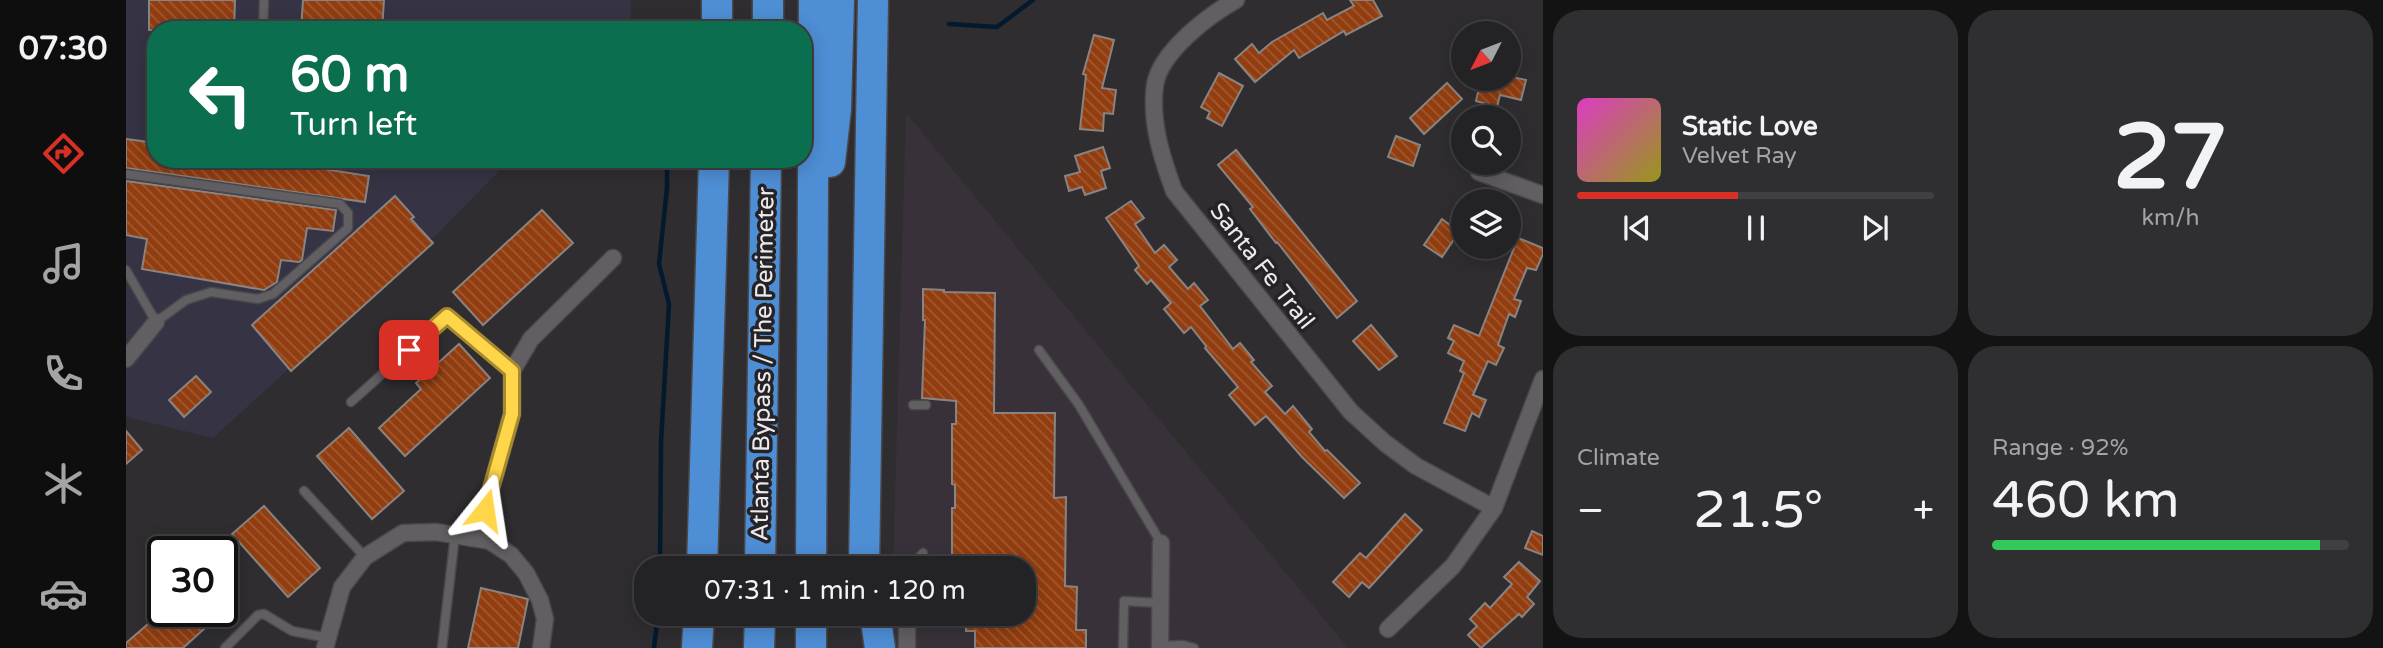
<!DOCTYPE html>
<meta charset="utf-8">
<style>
:root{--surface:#232224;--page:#2f2f31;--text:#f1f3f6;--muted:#a3a4a6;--line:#403f41;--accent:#d93025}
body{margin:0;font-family:"Varela Round",sans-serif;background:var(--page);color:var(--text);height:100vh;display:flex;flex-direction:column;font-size:26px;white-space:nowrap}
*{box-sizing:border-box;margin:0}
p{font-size:23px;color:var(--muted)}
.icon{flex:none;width:38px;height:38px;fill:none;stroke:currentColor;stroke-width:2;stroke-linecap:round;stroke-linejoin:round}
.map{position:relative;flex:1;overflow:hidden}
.panel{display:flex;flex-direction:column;gap:10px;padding:10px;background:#131314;width:840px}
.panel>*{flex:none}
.guide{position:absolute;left:21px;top:21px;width:665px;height:147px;border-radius:28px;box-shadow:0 4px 18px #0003,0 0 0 2px var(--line);background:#0b6e4f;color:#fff;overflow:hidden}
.needle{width:46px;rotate:228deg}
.fabs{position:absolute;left:1325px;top:21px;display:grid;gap:14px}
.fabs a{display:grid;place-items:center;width:70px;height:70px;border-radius:50%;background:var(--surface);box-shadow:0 4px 18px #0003,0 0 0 2px var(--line);font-size:35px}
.speed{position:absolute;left:21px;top:536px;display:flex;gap:14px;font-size:35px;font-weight:700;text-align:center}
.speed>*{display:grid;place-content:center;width:91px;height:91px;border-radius:50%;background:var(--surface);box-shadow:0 4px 18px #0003,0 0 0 2px var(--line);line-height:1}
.speed .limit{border:4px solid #111;border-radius:10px;background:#fff;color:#111}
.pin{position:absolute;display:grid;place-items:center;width:60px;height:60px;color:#fff;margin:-30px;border-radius:14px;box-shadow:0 4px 10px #0006}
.me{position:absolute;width:77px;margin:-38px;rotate:15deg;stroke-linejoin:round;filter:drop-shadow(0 0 5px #0008)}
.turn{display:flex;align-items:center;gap:24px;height:147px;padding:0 28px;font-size:32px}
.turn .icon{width:91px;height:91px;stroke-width:2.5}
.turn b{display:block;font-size:49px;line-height:60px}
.big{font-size:52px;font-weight:600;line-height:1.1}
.panel .widget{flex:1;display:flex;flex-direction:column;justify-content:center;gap:10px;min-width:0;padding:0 24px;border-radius:28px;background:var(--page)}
.panel .dial{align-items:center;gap:0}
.dial b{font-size:91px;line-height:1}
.song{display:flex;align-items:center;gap:21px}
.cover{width:84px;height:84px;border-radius:10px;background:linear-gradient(135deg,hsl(310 70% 55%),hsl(60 70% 35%))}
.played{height:7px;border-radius:4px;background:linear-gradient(90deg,var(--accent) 45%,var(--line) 45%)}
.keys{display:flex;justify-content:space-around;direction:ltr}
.heat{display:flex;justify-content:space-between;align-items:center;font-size:38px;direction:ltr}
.charge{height:10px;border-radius:5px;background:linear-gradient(90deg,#34c759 92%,var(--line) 0)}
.panel .tiles{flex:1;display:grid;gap:10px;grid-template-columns:repeat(2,1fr)}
.trip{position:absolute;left:508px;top:556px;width:402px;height:70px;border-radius:28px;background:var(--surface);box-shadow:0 4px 18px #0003,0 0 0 2px var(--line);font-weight:600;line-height:70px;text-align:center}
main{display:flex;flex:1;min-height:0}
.dock{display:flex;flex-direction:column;width:126px;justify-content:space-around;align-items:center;background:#0e0e0e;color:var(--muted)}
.dock .icon{width:49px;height:49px}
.dock .on{color:var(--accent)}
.dock b{font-size:32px;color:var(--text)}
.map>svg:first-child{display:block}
.built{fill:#38313a}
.industrial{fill:#363344}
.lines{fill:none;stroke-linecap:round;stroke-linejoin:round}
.stream{stroke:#031a2e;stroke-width:4.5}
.building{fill:url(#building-back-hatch);stroke:#898481;stroke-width:2}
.lane-casing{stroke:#4a484b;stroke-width:11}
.street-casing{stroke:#4a484b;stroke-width:19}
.highway-casing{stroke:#4a484b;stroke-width:33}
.lane{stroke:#625f62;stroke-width:8}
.street{stroke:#625f62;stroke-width:16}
.highway{stroke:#4e8ed5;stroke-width:30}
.route-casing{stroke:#a68a30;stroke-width:18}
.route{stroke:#ffd54a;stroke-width:12}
.labels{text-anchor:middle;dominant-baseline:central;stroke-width:7;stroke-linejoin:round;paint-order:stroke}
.street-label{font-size:24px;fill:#eceaec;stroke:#262326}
</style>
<main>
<nav class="dock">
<b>07:30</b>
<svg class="icon on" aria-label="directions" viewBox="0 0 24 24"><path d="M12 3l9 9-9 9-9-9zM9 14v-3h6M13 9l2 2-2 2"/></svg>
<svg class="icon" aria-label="music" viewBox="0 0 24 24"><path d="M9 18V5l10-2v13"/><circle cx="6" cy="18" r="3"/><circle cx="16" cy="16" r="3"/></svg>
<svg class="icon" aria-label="phone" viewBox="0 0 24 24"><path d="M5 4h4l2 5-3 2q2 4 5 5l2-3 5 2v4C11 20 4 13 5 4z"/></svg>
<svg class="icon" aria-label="climate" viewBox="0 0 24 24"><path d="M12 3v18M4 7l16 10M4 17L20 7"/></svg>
<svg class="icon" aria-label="car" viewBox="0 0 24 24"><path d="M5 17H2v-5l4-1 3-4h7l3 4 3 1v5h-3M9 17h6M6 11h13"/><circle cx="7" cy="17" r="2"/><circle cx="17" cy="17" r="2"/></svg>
</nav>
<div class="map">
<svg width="1417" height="648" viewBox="0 0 1417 648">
<defs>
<pattern id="building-back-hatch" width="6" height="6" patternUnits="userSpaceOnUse" patternTransform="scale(1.75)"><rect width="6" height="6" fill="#913d0f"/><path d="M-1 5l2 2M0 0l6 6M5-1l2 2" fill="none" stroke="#a15932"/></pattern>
</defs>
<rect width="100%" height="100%" fill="#2f2d30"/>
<!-- built -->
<polygon class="built" points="780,113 1222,648 764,648 765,614 898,614 898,569 767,569"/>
<!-- industrial -->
<polygon class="industrial" points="0,0 505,0 504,30 30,30 30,159 385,159 310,235 87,438 0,417"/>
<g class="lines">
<!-- stream -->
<g class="stream">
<polyline points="823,24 871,27 907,0"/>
<polyline points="547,30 548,25"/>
<polyline points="534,569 535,442 543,304 533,264 541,188 541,159"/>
<polyline points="528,648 532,614"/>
</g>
</g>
<!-- building -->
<g class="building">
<polygon points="23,0 109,0 108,30 23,30"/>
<polygon points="177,0 258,0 256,30 175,30"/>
<polygon points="1224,0 1247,0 1256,16 1220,35 1218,31 1173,58 1168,50 1129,82 1109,59 1126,44 1133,53 1146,42 1197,13 1201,20 1228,6"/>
<polygon points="968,35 988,40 976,88 990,90 987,114 978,113 977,131 954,129 960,75 957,74"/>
<polygon points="1093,73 1117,86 1096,126 1081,118 1084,112 1075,107"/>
<polygon points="1382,76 1400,80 1395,100 1374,95 1371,107 1350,101 1355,79 1382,79"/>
<polygon points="1321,83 1336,99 1298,134 1284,118"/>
<polygon points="1270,136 1294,145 1287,166 1262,157"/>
<polygon points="0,139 30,143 30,159 134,159 243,176 239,202 0,168"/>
<polygon points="977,147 984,168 975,171 980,188 959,195 956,187 943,191 939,176 954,172 949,156"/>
<polygon points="1110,150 1231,301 1211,318 1151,242 1150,243 1124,209 1127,207 1092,165"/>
<polygon points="0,181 210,210 207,231 181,228 176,260 173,262 155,260 151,282 138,290 16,269 21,239 0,235"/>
<polygon points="269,196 288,217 285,219 307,243 165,371 126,325"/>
<polygon points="1005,201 1018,218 1009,224 1029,253 1038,245 1051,260 1043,267 1062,289 1068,283 1082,300 1074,306 1107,349 1114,343 1128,360 1125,362 1146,386 1139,392 1159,414 1167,406 1186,429 1183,432 1199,451 1201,450 1234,483 1218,498 1176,457 1140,416 1129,425 1103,395 1112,387 1079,348 1080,346 1065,327 1058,333 1038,309 1045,303 1025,280 1021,284 1009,270 1013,266 980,218"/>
<polygon points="416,210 447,243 357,325 327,292"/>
<polygon points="1316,219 1333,232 1316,257 1298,245"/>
<polygon points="1392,238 1417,248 1417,254 1410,270 1401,268 1388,299 1395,301 1389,317 1383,314 1372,345 1378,348 1370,365 1362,361 1347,395 1360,400 1353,417 1346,413 1339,431 1318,423 1338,373 1334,371 1338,361 1322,353 1328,341 1322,338 1328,325 1353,336"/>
<polygon points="797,289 818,290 818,292 869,293 868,413 929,413 928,498 940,497 939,586 951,587 950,630 960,630 960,648 849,648 849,631 840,631 840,614 898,614 898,569 829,569 829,557 826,557 826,508 829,508 829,485 826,484 826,424 830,424 830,401 796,398 799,320 797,320"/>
<polygon points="1245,325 1271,356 1253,370 1227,341"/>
<polygon points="333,344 364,378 279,456 253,428 295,389 290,383"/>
<polygon points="70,376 85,392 58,417 43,400"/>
<polygon points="223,428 278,491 246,519 191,456"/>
<polygon points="0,431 16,450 0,464"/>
<polygon points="138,506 194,568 162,597 106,534"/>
<polygon points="1279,514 1296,530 1243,588 1236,582 1223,597 1207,582 1234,553 1240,558"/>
<polygon points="1406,531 1417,536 1417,555 1399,548"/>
<polygon points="1393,562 1414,581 1401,597 1408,604 1396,617 1393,614 1355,648 1342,635 1351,626 1344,619 1359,603 1364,608 1386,584 1378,577"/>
<polygon points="355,588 402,599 392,648 342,648"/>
<polygon points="37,611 81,611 89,619 57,648 0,648 0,643"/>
</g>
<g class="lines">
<defs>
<g id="lane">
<polyline points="137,30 138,0"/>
<polyline points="0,174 214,204 222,213 222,228 147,294 132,299 85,292 60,300 30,322 0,270"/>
<polyline points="913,350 953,405 1035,543"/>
<polyline points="225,402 321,316 386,371"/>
<polyline points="787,405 800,405"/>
<polyline points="178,491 239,557"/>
<polyline points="782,569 797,553"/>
<polyline points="1034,646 1057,645 1068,648"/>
<polyline points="99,648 132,615 138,614 166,631 202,638"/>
<polyline points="316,648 329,535"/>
<polyline points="997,648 998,601 1034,603"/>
</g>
<g id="street">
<path d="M1110,0C1083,15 1034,52 1029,85C1024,122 1036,158 1048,191L1225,412L1259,443L1290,466L1368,508"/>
<polyline points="1353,172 1417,195"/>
<polyline points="0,359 30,322"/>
<polyline points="345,538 359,510 386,414 386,371 405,339 487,258"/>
<polyline points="1262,629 1327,566 1368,508 1417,379"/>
<polyline points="199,648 216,587 239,557 277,533 310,532 364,541 385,555 400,573 414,600 419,619 415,648"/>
<polyline points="781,648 781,614"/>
<polyline points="1034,648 1035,543"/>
</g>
<g id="highway">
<polyline points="591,0 591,30"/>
<polyline points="642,30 642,0"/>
<polyline points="704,162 710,109 713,0"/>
<polyline points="576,569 588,159"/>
<polyline points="634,569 640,159"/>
<polyline points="685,569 688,0"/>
<polyline points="738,569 747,0"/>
<polyline points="749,614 754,648"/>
<polyline points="571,648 573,614"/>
<polyline points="633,648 634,614"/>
<polyline points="685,648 685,614"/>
</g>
</defs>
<!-- lane casing -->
<use href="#lane" class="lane-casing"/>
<!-- street casing -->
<use href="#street" class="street-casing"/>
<!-- highway casing -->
<use href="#highway" class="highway-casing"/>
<!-- lane -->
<use href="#lane" class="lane"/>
<!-- street -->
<use href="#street" class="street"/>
<!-- highway -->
<use href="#highway" class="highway"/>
</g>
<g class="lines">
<defs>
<polyline id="route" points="283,350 321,316 386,371 386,414 359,510"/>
</defs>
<!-- route casing -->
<use href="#route" class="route-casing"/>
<!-- route -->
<use href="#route" class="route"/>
</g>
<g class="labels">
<!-- street labels -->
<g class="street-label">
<text transform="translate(1136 266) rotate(52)">Santa Fe Trail</text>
<text transform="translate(637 364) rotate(-89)">Atlanta Bypass / The Perimeter</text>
</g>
</g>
</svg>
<div class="fabs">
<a><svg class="needle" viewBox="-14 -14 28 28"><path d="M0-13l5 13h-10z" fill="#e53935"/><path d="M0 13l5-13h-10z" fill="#a3a4a6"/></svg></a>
<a><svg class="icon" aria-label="search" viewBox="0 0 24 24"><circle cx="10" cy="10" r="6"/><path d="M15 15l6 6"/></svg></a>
<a><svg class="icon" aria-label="layers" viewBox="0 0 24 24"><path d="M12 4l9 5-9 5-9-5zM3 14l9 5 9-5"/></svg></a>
</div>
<div class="speed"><div class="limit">30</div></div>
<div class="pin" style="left:283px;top:350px;background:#d93025"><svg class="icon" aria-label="arrive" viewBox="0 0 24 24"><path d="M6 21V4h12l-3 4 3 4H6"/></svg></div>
<svg class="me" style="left:359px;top:510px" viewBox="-20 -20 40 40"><path d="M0-17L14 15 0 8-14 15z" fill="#ffd54a" stroke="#fff" stroke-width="4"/></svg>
<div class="trip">07:31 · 1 min · 120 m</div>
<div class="guide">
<div class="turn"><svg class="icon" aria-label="left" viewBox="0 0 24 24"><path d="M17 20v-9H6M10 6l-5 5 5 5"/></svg><div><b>60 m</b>Turn left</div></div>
</div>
</div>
<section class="panel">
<div class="tiles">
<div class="widget">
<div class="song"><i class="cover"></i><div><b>Static Love</b><p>Velvet Ray</p></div></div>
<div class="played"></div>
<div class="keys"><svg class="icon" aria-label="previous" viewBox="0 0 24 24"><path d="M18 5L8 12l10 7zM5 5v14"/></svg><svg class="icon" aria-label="pause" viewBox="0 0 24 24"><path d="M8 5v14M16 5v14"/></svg><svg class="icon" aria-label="next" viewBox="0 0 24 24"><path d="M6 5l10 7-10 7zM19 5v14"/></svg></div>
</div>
<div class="widget dial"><b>27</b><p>km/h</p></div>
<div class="widget"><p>Climate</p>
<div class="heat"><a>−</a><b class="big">21.5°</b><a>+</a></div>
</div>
<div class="widget"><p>Range · 92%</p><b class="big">460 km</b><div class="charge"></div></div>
</div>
</section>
</main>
